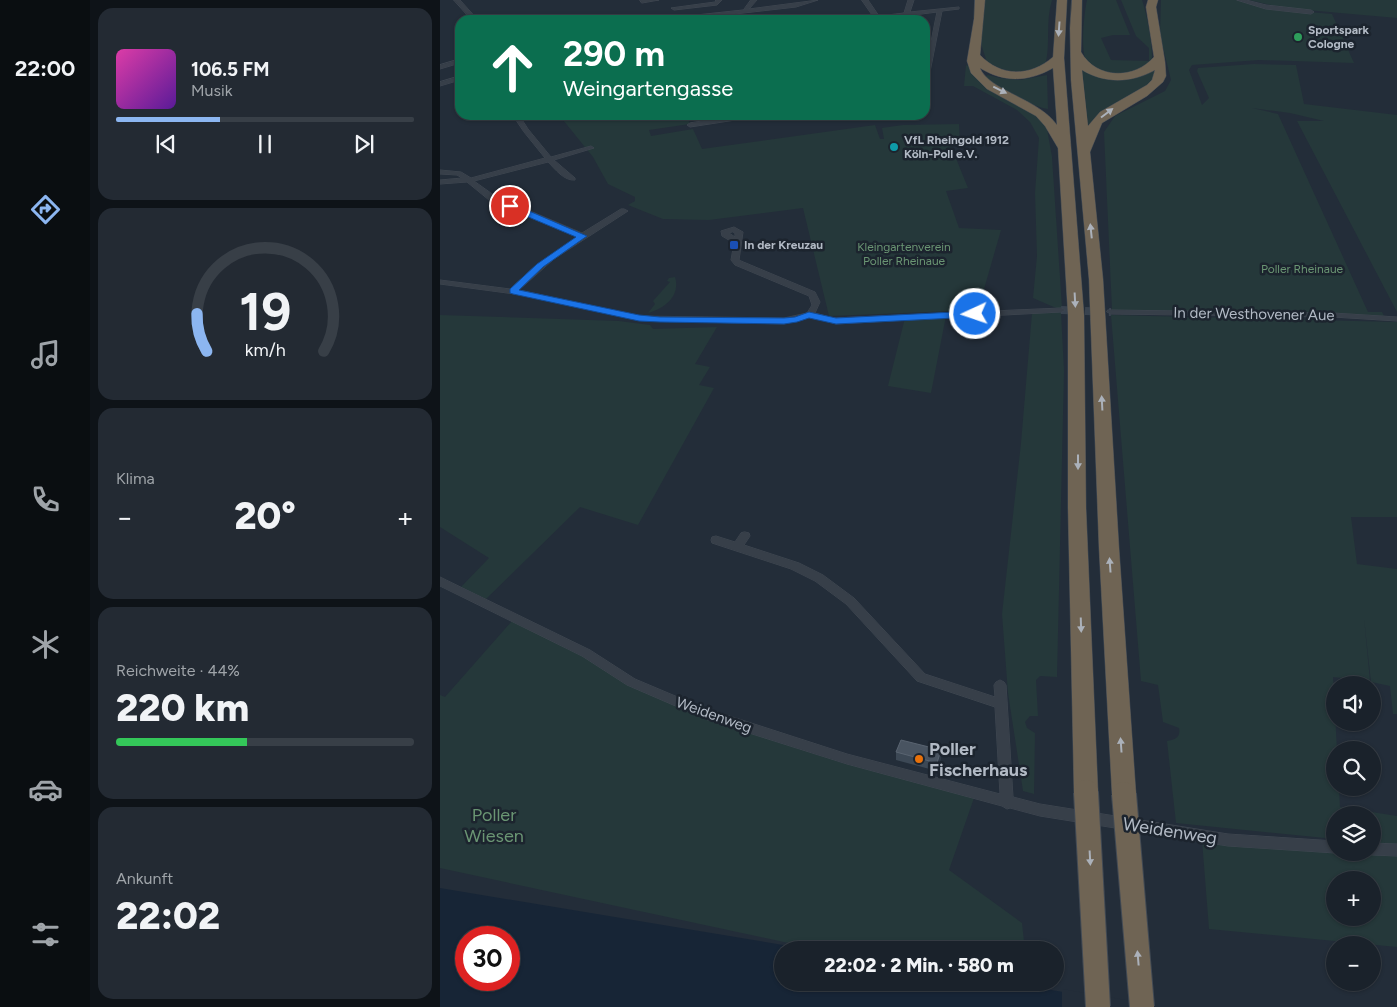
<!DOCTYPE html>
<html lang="de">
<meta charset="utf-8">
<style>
:root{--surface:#1a222b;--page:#232a33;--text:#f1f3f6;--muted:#9fa4a9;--line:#383f47;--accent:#8cb6f1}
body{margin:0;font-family:Figtree,sans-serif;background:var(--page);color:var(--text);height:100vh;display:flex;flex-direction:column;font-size:19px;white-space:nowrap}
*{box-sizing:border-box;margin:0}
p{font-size:16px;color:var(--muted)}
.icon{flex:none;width:28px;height:28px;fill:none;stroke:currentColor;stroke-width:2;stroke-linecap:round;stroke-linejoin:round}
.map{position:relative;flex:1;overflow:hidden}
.drawer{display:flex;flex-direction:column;gap:8px;padding:8px;background:#0e1318;width:350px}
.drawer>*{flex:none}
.hud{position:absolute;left:15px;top:15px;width:475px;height:105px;border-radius:15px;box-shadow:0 1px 4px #0004,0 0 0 1px var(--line);background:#0b6e4f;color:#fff;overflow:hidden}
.buttons{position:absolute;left:886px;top:676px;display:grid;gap:10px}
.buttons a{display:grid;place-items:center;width:55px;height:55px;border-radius:50%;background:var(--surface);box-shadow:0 1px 4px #0004,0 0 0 1px var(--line);font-size:25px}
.speed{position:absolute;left:15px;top:926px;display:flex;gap:10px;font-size:25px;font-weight:700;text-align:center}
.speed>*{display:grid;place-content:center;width:65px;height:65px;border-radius:50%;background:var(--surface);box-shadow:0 1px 4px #0004,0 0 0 1px var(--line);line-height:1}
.speed .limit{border:8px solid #d22;background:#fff;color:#111}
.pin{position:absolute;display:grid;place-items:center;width:42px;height:42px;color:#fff;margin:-21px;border:2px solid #fff;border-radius:50%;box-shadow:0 1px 5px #0007}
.me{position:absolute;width:55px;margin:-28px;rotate:267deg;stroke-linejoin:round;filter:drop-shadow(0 0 4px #0008)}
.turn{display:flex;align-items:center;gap:18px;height:105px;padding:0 25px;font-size:22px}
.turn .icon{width:65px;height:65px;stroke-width:2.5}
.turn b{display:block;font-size:35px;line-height:42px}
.big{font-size:38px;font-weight:800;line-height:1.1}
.drawer .card{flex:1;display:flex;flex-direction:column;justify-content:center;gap:8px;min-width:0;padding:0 18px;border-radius:15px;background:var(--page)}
.drawer .dial{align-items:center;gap:0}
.dial svg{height:130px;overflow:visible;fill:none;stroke:var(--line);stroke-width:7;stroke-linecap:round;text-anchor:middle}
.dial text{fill:var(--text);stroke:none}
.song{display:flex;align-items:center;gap:15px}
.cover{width:60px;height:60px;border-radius:8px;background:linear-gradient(135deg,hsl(320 70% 55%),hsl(270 70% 35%))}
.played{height:5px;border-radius:2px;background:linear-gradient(90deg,var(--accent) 35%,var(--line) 35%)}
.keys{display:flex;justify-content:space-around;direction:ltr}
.heat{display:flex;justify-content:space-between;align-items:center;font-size:28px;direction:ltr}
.charge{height:8px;border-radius:4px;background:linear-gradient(90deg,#34c759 44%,var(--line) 0)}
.trip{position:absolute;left:334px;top:941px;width:290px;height:50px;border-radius:25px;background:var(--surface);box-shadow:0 1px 4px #0004,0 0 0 1px var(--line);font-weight:800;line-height:50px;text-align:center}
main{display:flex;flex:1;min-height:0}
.dock{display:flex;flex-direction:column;width:90px;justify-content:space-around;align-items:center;background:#0a0e11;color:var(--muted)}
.dock .icon{width:35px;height:35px}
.dock .current{color:var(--accent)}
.dock b{font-size:22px;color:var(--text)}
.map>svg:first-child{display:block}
.green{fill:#25383a;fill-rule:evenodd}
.water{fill:#172536;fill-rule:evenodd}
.pier{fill:#232d39}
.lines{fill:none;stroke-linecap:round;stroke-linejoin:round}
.street-tunnel{stroke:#38424e;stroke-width:8;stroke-dasharray:8 4;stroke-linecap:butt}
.street-casing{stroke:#404852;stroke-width:1}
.highway-casing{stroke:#424a54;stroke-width:1}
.street{fill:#373f49;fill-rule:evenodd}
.highway{fill:#6f6454;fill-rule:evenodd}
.highway-bridge-casing{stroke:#424a54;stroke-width:26;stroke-linecap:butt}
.highway-bridge{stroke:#6f6454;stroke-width:24}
.wall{fill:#3c4855}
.shaded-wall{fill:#2d3845}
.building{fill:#495461;stroke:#596471}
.oneway{fill:#abb1ba}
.route{fill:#1a73e8;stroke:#114b97}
.leisure-dot{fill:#2e9e5b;stroke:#1c242e;stroke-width:2}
.culture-dot{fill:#0f9aa8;stroke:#1c242e;stroke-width:2}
.transit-dot{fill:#1a4fb4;stroke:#1c242e;stroke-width:2}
.food-dot{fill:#e8710a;stroke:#1c242e;stroke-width:2}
.labels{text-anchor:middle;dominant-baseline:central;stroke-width:5;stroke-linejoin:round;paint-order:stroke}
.far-poi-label{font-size:12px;font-weight:bold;fill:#b2bac5;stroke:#1c242e;text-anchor:start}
.far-park-label{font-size:12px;fill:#6a9573;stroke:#1c242e}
.street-label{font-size:15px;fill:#b2bac5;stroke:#1c242e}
.near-poi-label{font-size:18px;font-weight:bold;fill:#b2bac5;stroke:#1c242e;text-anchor:start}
.near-park-label{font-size:18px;fill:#6a9573;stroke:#1c242e}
.near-street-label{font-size:18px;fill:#b2bac5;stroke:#1c242e}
</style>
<main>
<nav class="dock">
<b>22:00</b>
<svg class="icon current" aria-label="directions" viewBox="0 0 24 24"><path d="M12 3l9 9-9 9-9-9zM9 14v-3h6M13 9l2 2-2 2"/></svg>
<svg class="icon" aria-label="music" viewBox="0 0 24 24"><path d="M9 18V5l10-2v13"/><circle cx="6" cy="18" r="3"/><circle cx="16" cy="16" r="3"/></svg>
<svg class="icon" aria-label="phone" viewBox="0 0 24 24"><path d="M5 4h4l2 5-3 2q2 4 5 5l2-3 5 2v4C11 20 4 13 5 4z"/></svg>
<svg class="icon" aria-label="climate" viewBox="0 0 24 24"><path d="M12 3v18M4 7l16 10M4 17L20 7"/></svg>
<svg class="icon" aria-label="car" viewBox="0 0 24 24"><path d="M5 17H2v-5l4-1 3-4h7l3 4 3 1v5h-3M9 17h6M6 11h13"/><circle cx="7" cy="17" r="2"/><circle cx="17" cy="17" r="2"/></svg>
<svg class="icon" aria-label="filters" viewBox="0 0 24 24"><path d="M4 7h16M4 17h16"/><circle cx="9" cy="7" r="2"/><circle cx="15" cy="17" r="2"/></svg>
</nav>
<section class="drawer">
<div class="card">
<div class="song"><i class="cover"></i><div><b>106.5 FM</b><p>Musik</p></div></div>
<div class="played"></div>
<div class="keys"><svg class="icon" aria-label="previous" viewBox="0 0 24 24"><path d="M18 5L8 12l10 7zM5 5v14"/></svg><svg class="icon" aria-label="pause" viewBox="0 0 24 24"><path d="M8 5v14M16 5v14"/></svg><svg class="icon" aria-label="next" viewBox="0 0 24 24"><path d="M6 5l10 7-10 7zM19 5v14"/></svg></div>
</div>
<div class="card dial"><svg viewBox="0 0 100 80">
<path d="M14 69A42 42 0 1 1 86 69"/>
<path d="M14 69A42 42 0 0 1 8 46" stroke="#8cb6f1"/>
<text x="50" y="56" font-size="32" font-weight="700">19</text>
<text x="50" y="72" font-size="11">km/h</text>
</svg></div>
<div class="card"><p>Klima</p>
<div class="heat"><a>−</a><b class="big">20°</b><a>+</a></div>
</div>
<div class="card"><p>Reichweite · 44%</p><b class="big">220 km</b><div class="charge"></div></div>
<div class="card"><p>Ankunft</p><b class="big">22:02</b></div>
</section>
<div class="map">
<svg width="957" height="1007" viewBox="0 0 957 1007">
<rect width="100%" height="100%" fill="#232d39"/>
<!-- green -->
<g class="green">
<path d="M545,0H612C605,22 611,45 605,66C584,73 566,74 547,62L541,44Z"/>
<path d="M647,0H676L690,35H673L661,38L671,60L709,61V48L696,36L681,0H702C707,14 713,47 712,62C707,65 701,71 695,72C682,75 656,75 647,62C640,52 644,13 647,0Z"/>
<polygon points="721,0 796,0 846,10 892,14 914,63 819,60 752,65 749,70 762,105 769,98 757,71 758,68 814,64 856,65 864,104 957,115 957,312 857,121 884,121 850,113 812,108 838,114 928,312 942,312 944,316 894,313 672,310 664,132 675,116 725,91 731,80 720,35"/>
<polygon points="809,0 957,0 957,18 844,8"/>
<polygon points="526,65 529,66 536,78 541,83 587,107 602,121 607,129 612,157 622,308 616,308 593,298 597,256 595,193 599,138 590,122 577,110 533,86 524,86"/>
<polygon points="716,67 712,83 659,114 648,125 642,69 674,78"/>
<path d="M548,75L560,78L580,80L607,75L608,109C594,108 556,87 544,77Z"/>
<polygon points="119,115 246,115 250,124 209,130 211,136 253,129 262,149 435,125 440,139 444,139 442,128 463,125 519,124 520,145 511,146 528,188 506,191 519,228 561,230 538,310 389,316 363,208 269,220 223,219 188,205 195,201 195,197 168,184 153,157"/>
<path d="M235,277C241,296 224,309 208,313L215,304L213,301L230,282L227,281L229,278Z"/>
<polygon points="621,312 624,371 617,677 600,676 596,680 598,716 590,716 585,722 587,728 595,733 594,794 583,791 568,693 562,614 581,443 592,313"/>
<polygon points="0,315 179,321 210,325 213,329 277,327 255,364 270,367 259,385 274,388 198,525 140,507 46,599 21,587 49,558 0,527"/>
<path d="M671,315L957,322V517H911L917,564L957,569V714H953L950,686L931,682L924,618L930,681L893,677L897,750H895V788H899L900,807L957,816V845L933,842L932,815H895V839L736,823L727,741C735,740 741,737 739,728L723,722L718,685L701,681Z"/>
<polygon points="506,316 491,393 448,386 465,318"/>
<polygon points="72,621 147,657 165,670 328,739 403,763 534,798 509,870 582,923 585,950 381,950 0,868 0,695 5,697"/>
<path d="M762,840L895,852L957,856V947L769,929ZM895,880H932V918H895Z"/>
</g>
<!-- water -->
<path class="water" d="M0,888L373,950H342V982L568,983L715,1007H0ZM26,938H69V980H26Z"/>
<!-- pier -->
<polygon class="pier" points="622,989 715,1005 717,1007 622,1007"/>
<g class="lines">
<!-- street-tunnel -->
<polyline class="street-tunnel" points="621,310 671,312"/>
<defs>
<g id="street">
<polygon points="14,0 20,0 38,20 32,20"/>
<polygon points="200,0 219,0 202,3"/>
<polygon points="276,0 282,0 277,5 234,10 231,8 275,2"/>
<polygon points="311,0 317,0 309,9 378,0 356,7 242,20 225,20 228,18 303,10"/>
<polygon points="422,0 428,0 439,16 464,13 468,0 474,0 470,12 519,7 519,9 502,11 487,87 485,88 485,71 497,12 435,20 419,20 433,17"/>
<polygon points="797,0 806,0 826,5 871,10 874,12 871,14 826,9"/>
<polygon points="20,59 20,63 0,69 0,65"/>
<polygon points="20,76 20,80 0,86 0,82"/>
<path d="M73,115H79L88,129L111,157L151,146L154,148L114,160L135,178V180C124,181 115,169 108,162L34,181L55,196L142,233L181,209H184L188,211L114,259L79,290L199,316L344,318L367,313L372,305L369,296L295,265L291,260L294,243L282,236L281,231L294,227L303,232L299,260L301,261L375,292L380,302L375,313L393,318L621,308L625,310L621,312L396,324L371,317L344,324L219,321L199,320L82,295L0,284V280L70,289L95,266L137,237L49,200L27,182L0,184V180L22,178L17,175L0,174V170L21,172L31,178L105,158L84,132ZM293,232L295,233V237L289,233Z"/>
<polygon points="302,115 318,115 315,117 250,127 247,125 250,123"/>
<polygon points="668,310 893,313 957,317 957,321 893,317 671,314 667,312"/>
<polygon points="305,532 309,533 310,536 304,545 359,563 383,575 414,598 485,674 555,697 554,685 556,682 560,680 564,682 566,685 573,797 600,804 788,834 895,841 895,852 897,852 895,853 788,846 600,816 570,808 567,809 562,806 407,764 268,720 187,685 142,656 0,586 0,577 150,650 195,679 240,698 274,711 407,754 560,794 555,707 477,681 406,604 375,581 351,569 272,543 271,540 272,537 276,536 295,542 301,533"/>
<polygon points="932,843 957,844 957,856 932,855 927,853 932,852"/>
</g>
<g id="highway">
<path d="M535,0H545L540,55C561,77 590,77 613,57L617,0H627L624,58L644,315L646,508L658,792L654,800L646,803L638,800L634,792L628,508V315L618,148L605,126L596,116L547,89L531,73L527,61L534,19ZM540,68C564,83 589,82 613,68L617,125C598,98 549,91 540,68Z"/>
<path d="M632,0H642L641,52C656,79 694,80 714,57L706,7L708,0H718L716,7L725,62L726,76L723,82L707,96L662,123L650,152L663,279L679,548L696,794L692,802L684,805L676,802L672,794L659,548L649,279L631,80L630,28ZM642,70C665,84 692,83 715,70L712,80L707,85L660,112L648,126Z"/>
</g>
</defs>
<!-- street casing -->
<use href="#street" class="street-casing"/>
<!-- highway casing -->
<use href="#highway" class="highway-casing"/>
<!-- street -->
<use href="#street" class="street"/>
<!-- highway -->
<use href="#highway" class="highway"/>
<defs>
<g id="highway-bridge">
<polyline points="646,792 658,1007"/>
<polyline points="684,794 702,1007"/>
</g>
</defs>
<!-- highway-bridge casing -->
<use href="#highway-bridge" class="highway-bridge-casing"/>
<!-- highway-bridge -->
<use href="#highway-bridge" class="highway-bridge"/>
</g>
<!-- wall -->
<polygon class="wall" points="501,750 501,758 497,771 456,760 456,752"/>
<!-- shaded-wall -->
<polygon class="shaded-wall" points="501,750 501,758 497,771 497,763"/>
<!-- building -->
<polygon class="building" points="461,740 501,750 497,763 456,752"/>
<!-- one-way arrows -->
<defs><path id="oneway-solid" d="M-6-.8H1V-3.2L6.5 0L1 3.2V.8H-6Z" transform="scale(1.25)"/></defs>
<g class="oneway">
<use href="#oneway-solid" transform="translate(619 29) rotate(94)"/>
<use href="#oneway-solid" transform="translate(560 90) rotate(26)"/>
<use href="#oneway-solid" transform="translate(667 113) rotate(-37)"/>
<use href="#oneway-solid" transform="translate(651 231) rotate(-96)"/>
<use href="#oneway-solid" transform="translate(635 300) rotate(87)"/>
<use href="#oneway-solid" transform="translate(662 403) rotate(-93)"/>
<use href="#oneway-solid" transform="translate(638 462) rotate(90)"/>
<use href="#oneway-solid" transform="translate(670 565) rotate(-94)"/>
<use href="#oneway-solid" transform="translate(641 625) rotate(88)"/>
<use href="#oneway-solid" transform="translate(681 745) rotate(-94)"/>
<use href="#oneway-solid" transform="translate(650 858) rotate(87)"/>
<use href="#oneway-solid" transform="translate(698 958) rotate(-95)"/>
</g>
<!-- route -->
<polygon class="route" points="67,204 73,204 147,236 103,267 79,290 199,315 220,317 344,318 355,317 369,312 396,318 535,311 539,314 535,317 396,324 369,318 357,322 344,324 220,322 199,321 73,294 70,293 70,289 97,264 136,237 67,208"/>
<!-- markers -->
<circle class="leisure-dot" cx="858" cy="37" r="5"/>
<circle class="culture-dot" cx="454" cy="147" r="5"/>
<rect class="transit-dot" x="289" y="240" width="10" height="10" rx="2.5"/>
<circle class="food-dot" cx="479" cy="759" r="5"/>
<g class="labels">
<!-- far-poi labels -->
<g class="far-poi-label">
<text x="868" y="30">Sportspark<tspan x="868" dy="14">Cologne</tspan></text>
<text x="464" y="140">VfL Rheingold 1912<tspan x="464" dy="14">Köln-Poll e.V.</tspan></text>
<text x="304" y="245">In der Kreuzau</text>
</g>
<!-- far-park labels -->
<g class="far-park-label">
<text x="464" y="247">Kleingartenverein<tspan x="464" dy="14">Poller Rheinaue</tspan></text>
<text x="862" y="269">Poller Rheinaue</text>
</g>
<!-- street labels -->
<g class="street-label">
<text transform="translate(814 314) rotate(1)">In der Westhovener Aue</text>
<text transform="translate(274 715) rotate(20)">Weidenweg</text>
</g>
<!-- near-poi labels -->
<g class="near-poi-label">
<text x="489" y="749">Poller<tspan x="489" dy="21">Fischerhaus</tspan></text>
</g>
<!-- near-park labels -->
<g class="near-park-label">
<text x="54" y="815">Poller<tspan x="54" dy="21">Wiesen</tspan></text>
</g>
<!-- near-street labels -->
<g class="near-street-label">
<text transform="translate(730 831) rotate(9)">Weidenweg</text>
</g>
</g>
</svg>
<div class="buttons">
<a><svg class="icon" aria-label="sound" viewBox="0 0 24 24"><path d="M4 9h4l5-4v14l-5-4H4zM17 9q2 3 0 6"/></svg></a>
<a><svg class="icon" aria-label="search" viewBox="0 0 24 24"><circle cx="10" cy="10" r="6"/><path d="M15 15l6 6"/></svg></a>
<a><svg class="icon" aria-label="layers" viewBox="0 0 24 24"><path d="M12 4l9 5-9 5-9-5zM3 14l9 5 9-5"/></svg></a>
<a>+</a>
<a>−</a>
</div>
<div class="speed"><div class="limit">30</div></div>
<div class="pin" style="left:70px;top:206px;background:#d93025"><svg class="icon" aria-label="arrive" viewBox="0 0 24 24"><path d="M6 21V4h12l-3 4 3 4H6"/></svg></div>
<svg class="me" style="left:535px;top:314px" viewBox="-20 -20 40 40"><circle r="17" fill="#1a73e8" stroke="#fff" stroke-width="3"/><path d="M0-11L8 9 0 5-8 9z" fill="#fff"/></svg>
<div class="trip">22:02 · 2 Min. · 580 m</div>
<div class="hud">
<div class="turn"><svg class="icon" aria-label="ahead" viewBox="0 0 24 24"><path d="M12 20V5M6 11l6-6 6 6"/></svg><div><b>290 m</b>Weingartengasse</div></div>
</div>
</div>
</main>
